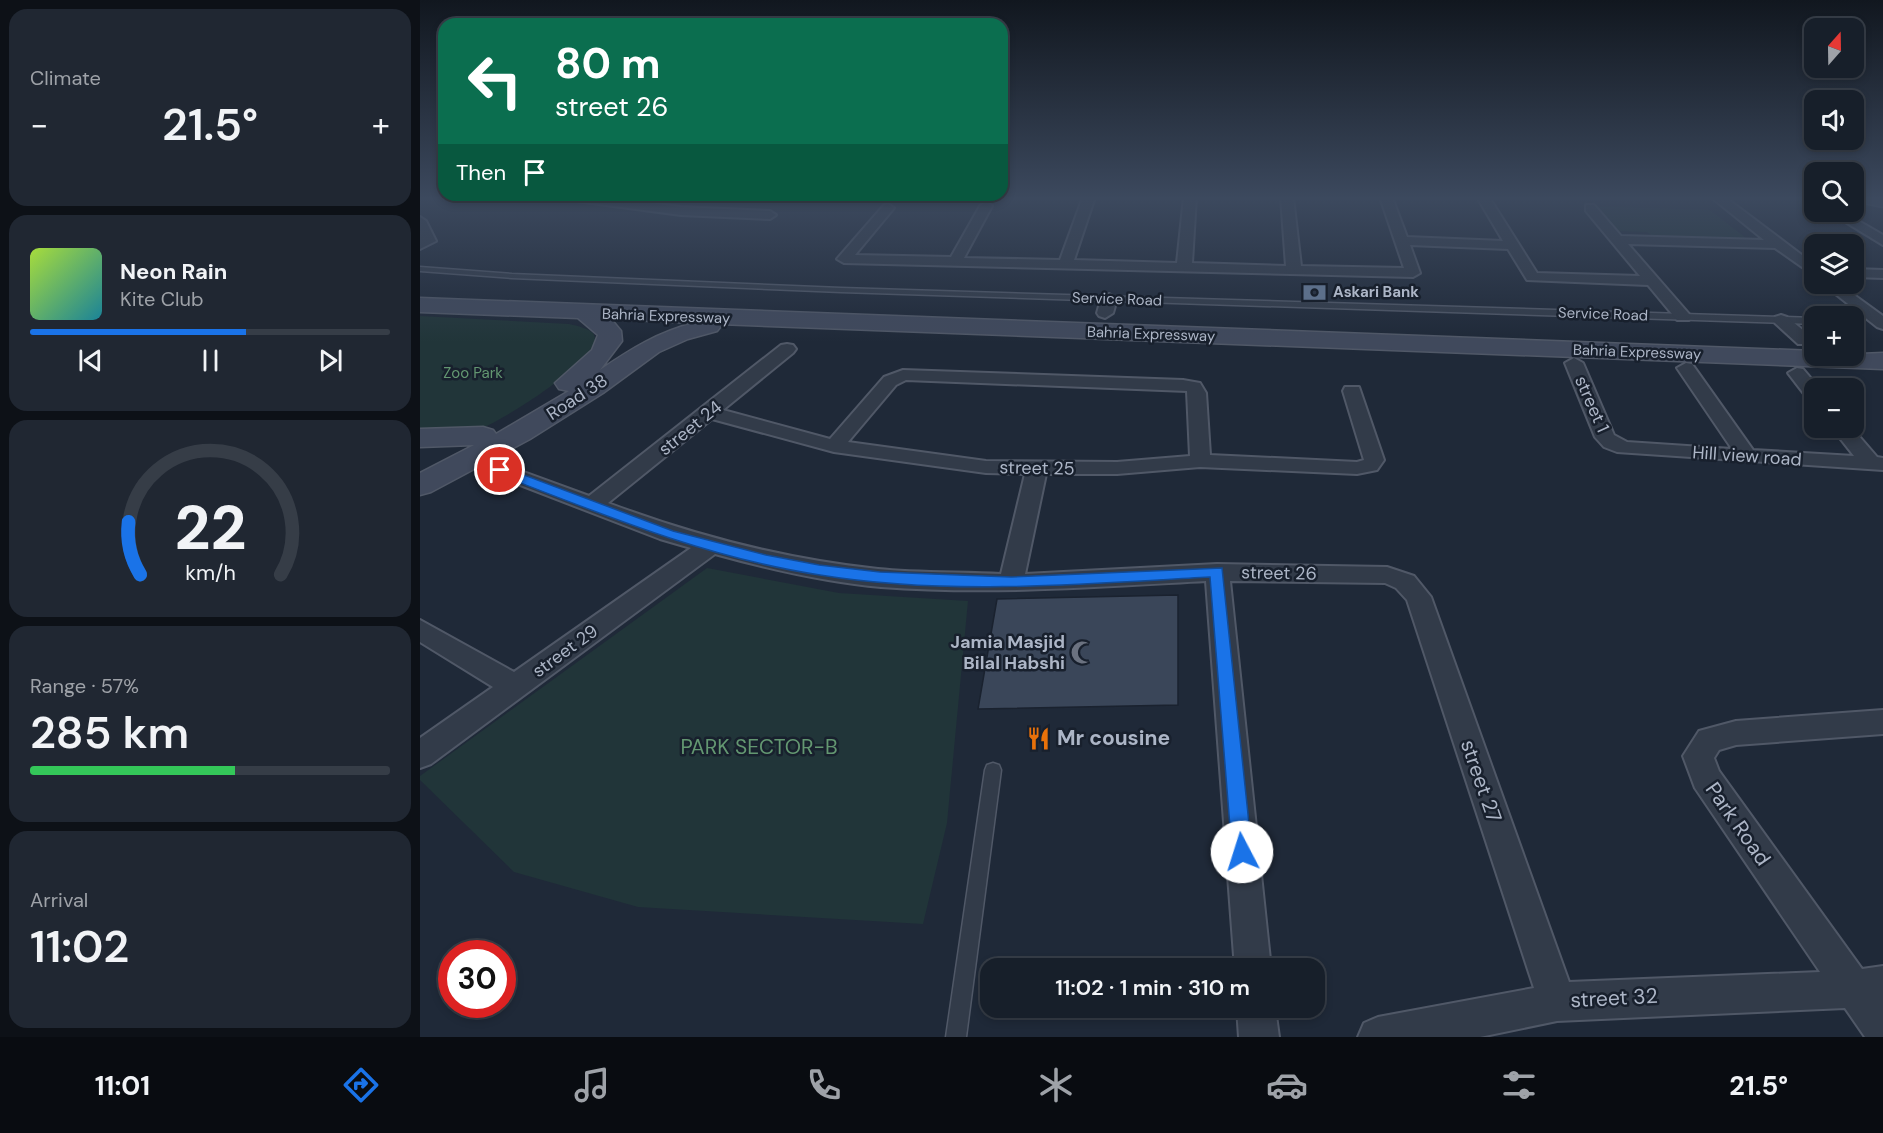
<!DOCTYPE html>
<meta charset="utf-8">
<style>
:root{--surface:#171f2a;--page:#202732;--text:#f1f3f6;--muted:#9ea2a8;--line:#363d47;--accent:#1a73e8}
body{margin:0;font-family:"DM Sans",sans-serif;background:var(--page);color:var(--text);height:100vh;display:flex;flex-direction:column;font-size:22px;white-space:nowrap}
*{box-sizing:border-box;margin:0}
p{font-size:20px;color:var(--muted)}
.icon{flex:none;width:33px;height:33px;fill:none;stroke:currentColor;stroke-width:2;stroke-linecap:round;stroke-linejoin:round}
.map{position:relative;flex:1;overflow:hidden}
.sheet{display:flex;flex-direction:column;gap:9px;padding:9px;background:#0d1117;width:420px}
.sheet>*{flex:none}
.guide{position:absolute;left:18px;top:18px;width:570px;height:183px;border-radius:18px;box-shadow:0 3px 9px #0003,0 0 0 2px var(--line);background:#0b6e4f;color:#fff;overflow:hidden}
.needle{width:39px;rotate:20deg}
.fabs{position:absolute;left:1384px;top:18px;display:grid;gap:12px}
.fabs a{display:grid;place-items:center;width:60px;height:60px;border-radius:12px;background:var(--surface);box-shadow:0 3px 9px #0003,0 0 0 2px var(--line);font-size:30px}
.speed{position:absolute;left:18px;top:940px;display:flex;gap:12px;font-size:30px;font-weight:700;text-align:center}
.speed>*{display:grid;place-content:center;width:78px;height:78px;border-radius:50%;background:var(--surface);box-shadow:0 3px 9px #0003,0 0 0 2px var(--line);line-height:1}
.speed .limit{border:9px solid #d22;background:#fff;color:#111}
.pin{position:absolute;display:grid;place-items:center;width:51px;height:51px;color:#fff;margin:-26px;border:3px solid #fff;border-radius:50%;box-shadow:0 2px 6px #0007}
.me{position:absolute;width:66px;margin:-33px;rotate:355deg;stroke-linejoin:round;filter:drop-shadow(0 0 4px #0008)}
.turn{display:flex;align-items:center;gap:21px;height:126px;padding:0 18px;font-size:27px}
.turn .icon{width:78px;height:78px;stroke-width:2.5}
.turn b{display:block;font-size:42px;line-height:51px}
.then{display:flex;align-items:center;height:57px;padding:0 18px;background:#0003;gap:12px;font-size:22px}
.big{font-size:45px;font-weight:600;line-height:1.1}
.sheet .card{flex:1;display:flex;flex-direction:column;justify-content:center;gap:9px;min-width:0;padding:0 21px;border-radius:18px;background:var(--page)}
.sheet .dial{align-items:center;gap:0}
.dial svg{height:156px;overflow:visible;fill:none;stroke:var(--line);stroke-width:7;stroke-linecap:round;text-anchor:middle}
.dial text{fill:var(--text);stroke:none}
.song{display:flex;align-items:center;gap:18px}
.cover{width:72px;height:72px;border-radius:9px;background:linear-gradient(135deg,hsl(80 70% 55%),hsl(190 70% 35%))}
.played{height:6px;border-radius:3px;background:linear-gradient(90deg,var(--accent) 60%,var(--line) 60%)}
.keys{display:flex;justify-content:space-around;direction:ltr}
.heat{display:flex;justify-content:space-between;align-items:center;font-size:33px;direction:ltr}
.charge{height:9px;border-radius:4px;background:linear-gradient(90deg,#34c759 57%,var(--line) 0)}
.trip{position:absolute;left:560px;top:958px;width:345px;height:60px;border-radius:18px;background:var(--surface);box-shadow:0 3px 9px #0003,0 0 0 2px var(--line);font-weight:600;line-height:60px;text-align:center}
.tabs{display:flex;height:96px;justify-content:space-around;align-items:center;background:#090c11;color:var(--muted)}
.tabs .icon{width:42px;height:42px}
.tabs .selected{color:var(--accent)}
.tabs b{font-size:27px;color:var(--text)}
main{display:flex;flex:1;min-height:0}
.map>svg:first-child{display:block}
.green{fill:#213539}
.building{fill:#3a4659;stroke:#1a222f;stroke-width:1.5}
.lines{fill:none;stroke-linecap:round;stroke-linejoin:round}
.service-casing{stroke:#505867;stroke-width:3}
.minor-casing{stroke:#505867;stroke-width:4}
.secondary-casing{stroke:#505867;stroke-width:3}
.service{fill:#323b49;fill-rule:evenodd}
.minor{fill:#323b49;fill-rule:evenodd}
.secondary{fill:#40495c;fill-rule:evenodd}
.route{fill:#1a73e8;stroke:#114b97;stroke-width:1.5}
.labels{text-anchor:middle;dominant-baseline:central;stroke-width:5;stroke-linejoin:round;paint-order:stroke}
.far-poi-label{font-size:15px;font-weight:bold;fill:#acb5c6;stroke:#18202d;text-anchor:start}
.far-street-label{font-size:15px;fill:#acb5c6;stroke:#18202d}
.far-park-label{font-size:15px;fill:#639771;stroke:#18202d}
.street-label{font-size:18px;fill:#acb5c6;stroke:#18202d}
.poi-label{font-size:18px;font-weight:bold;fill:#acb5c6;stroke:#18202d;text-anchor:end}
.near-poi-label{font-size:21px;font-weight:bold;fill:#acb5c6;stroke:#18202d;text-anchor:start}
.near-park-label{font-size:21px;fill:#639771;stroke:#18202d}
.near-street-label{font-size:21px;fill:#acb5c6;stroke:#18202d}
</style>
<main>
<section class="sheet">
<div class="card"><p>Climate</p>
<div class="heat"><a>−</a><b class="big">21.5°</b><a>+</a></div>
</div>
<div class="card">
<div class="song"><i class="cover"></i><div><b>Neon Rain</b><p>Kite Club</p></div></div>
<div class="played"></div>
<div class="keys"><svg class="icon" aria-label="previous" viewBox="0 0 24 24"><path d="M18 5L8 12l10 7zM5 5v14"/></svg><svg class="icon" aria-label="pause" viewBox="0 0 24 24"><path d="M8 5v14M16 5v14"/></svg><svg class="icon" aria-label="next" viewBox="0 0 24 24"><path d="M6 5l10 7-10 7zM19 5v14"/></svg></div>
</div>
<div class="card dial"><svg viewBox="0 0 100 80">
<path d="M14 69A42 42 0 1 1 86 69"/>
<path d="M14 69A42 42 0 0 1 8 42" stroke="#1a73e8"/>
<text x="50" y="56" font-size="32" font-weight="700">22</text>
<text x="50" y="72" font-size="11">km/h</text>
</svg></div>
<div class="card"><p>Range · 57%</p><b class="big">285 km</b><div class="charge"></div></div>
<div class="card"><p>Arrival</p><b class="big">11:02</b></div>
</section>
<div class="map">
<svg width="1463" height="1037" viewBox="0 0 1463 1037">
<rect width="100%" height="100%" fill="#1f2938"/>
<!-- green -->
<g class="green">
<polygon points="1171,206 1290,210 1331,242 1236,239 1227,232 1197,231"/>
<path d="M0,316L149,324C157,326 170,328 174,335C185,357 83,420 64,427C44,434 21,433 0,434Z"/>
<polygon points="287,568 419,593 548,601 527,823 503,924 218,907 94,872 0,780 0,776"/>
</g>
<!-- building -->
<polygon class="building" points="758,595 758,705 558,709 577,599"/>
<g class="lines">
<defs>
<g id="service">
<polygon points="0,267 92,274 421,288 1395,318 1395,324 421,292 92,278 0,271"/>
<polygon points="573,763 579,765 581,770 546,1037 526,1037 565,770 567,765"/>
</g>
<g id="minor">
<polygon points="150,197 184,197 261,207 350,211 356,215 350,219 261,215 156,201"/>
<polygon points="663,197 675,197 654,260 757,263 764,197 776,197 772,263 866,266 861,197 873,197 881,266 984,268 960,197 972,197 987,237 1083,241 1057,197 1069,197 1117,273 1220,276 1166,211 1166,205 1174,205 1201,236 1344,240 1291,197 1305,197 1395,265 1395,276 1355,248 1208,244 1269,314 1271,317 1269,320 1257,320 1228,285 1107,280 1088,249 990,245 1000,273 993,277 424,263 417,259 464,205 468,204 474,208 435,255 531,257 560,206 566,202 572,206 544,258 640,260"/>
<polygon points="1385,197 1395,197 1395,203"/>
<polygon points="1409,212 1423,212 1463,235 1463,245"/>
<polygon points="0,217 6,221 16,241 0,249"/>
<polygon points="1434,269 1463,270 1463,278 1434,277"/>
<polygon points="1403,284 1419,284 1463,316 1463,329 1457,327"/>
<polygon points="689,294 697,299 693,313 685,318 679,316 677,313 681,299"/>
<polygon points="1361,315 1367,317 1390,336 1392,340 1390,344 1378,344 1355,323 1353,320 1355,317"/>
<path d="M367,344L373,345L376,349L373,353L303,410L410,439L464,377L483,370L763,380L780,383L786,393L790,455L937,462L944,460L923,391L925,387H939L964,460L957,470L937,474L780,467L697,474H626L605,574L797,564L967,567L994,576L1011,597L1149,982L1400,972L1275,788L1263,756L1279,731L1316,721L1463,710V734L1316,745L1299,750L1294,758L1299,771L1442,969L1463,966V1037H1445L1425,1008L1137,1021L1060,1037H938L944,1023L958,1017L1114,988L987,600L976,588L965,583L810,581L851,969H815L786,581C677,587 569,595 461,587C404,582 349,569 295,554L11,764L0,768V738L73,687L0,642V620L94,672L271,548L240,539L43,463L40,459L43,455H57L169,496L361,345ZM486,380L767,391L770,456L697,462L566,461L428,442L476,385ZM292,419L414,452L566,473L605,474L581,574C540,572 498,573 458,569C364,559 276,536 188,503Z"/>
<polygon points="1154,358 1163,363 1194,435 1207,442 1312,449 1257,368 1266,363 1272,364 1333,450 1434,456 1412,428 1432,428 1457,457 1463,458 1463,470 1197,452 1184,447 1175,437 1145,363"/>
<polygon points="1377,368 1383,369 1399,388 1395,388 1395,401 1388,399 1368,373"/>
<polygon points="817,1008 855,1008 859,1037 819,1037"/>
</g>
<g id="secondary">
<polygon points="1434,197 1463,197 1463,207 1434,201"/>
<path d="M0,298L1395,351V356L1463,353V369L299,324L301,326L297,331L268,339L239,352L183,393L110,439L11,492L0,495V473L54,445L0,447V429L63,427L73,430L76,434L149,391L139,389L135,383L172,350L178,335L158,318L0,312ZM191,319L274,323C238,332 211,349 180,370L202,341L201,331Z"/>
</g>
</defs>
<!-- service casing -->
<use href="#service" class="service-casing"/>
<!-- minor casing -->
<use href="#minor" class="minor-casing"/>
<!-- secondary casing -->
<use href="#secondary" class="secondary-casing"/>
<!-- service -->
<use href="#service" class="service"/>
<!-- minor -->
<use href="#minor" class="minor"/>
<!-- secondary -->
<use href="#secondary" class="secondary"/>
</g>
<!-- sky -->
<linearGradient id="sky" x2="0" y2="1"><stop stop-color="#11171f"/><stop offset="0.58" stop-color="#3c495e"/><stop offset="1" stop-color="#3c495e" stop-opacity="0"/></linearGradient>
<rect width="1463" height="342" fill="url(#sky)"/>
<!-- route -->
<path class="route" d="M80,466L253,531L346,555L399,565L460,572L591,577L802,568L832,852L829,859L822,862L815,859L812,852L790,577C660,584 529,596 400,575C287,558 181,514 75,473L73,470Z"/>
<!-- icons -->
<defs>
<symbol id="bank-bare" viewBox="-9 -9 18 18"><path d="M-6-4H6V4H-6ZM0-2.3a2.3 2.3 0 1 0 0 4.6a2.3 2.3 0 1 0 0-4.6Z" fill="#5c6f8a" stroke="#18202d" stroke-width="2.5" paint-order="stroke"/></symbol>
<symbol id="mosque-bare" viewBox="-9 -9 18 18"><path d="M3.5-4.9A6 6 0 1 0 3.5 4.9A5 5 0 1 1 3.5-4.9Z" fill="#6b7280" stroke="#18202d" stroke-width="2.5" paint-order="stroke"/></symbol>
<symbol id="restaurant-bare" viewBox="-9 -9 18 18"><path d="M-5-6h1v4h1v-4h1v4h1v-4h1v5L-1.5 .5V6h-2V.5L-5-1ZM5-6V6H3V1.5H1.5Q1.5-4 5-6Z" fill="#e8710a" stroke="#18202d" stroke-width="2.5" paint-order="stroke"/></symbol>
</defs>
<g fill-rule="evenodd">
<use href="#bank-bare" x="878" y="276" width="33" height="33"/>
<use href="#mosque-bare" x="646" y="636" width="33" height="33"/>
<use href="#restaurant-bare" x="602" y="722" width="33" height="33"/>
</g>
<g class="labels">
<!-- far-poi labels -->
<g class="far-poi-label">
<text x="913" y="292">Askari Bank</text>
</g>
<!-- far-street labels -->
<g class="far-street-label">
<text transform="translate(697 299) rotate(2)">Service Road</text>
<text transform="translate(1183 314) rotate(2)">Service Road</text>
<text transform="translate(246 316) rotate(2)">Bahria Expressway</text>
<text transform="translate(731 334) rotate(2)">Bahria Expressway</text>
<text transform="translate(1217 352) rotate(2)">Bahria Expressway</text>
</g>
<!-- far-park labels -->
<g class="far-park-label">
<text x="53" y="373">Zoo Park</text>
</g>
<!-- street labels -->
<g class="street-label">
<text transform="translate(157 397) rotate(-33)">Road 38</text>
<text transform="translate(1172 404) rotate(66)">street 1</text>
<text transform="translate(270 428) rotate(-39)">street 24</text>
<text transform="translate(1327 456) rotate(4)">Hill view road</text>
<text transform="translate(617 468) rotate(1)">street 25</text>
<text transform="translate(859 573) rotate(1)">street 26</text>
<text transform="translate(145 651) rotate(-36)">street 29</text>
</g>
<!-- poi labels -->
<g class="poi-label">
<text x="645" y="642">Jamia Masjid<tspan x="645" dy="21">Bilal Habshi</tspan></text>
</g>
<!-- near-poi labels -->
<g class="near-poi-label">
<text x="637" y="738">Mr cousine</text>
</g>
<!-- near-park labels -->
<g class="near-park-label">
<text x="339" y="747">PARK SECTOR-B</text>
</g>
<!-- near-street labels -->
<g class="near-street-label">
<text transform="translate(1061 781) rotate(71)">street 27</text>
<text transform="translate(1318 824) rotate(55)">Park Road</text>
<text transform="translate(1194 998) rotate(-3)">street 32</text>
</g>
</g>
</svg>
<div class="fabs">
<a><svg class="needle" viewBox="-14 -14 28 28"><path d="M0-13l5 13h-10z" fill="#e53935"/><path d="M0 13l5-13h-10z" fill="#9ea2a8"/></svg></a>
<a><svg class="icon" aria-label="sound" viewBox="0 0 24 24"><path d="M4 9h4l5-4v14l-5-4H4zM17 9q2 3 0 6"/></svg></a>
<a><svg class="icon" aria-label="search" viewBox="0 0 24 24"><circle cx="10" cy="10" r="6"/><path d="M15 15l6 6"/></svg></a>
<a><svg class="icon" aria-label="layers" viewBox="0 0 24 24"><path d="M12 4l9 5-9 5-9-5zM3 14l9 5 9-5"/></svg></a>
<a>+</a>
<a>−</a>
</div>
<div class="speed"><div class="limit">30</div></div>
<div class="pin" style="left:80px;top:470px;background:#d93025"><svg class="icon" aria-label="arrive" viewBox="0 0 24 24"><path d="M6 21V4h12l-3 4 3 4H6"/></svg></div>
<svg class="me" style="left:822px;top:852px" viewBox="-20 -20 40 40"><circle r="19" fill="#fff"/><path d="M0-13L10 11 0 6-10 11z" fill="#1a73e8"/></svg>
<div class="trip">11:02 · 1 min · 310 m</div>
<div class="guide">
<div class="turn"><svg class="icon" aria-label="left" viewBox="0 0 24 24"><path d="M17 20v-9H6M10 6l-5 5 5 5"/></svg><div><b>80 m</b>street 26</div></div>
<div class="then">Then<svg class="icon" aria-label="arrive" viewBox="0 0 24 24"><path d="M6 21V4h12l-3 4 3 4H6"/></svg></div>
</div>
</div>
</main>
<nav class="tabs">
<b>11:01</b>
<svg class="icon selected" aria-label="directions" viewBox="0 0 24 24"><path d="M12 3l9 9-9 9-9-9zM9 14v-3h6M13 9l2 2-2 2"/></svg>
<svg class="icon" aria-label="music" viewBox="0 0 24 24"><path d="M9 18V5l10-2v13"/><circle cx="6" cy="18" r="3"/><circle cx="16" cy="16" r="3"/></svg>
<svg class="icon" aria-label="phone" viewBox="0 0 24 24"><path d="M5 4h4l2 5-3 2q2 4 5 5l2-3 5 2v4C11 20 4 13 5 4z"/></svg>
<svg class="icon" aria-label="climate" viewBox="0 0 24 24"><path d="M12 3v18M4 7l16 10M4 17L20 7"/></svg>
<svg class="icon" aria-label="car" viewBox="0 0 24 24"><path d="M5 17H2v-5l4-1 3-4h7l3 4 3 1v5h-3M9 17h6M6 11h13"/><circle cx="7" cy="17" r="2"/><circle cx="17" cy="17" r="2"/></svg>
<svg class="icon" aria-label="filters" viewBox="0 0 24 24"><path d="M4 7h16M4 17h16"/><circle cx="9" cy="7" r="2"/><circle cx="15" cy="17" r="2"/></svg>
<b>21.5°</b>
</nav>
